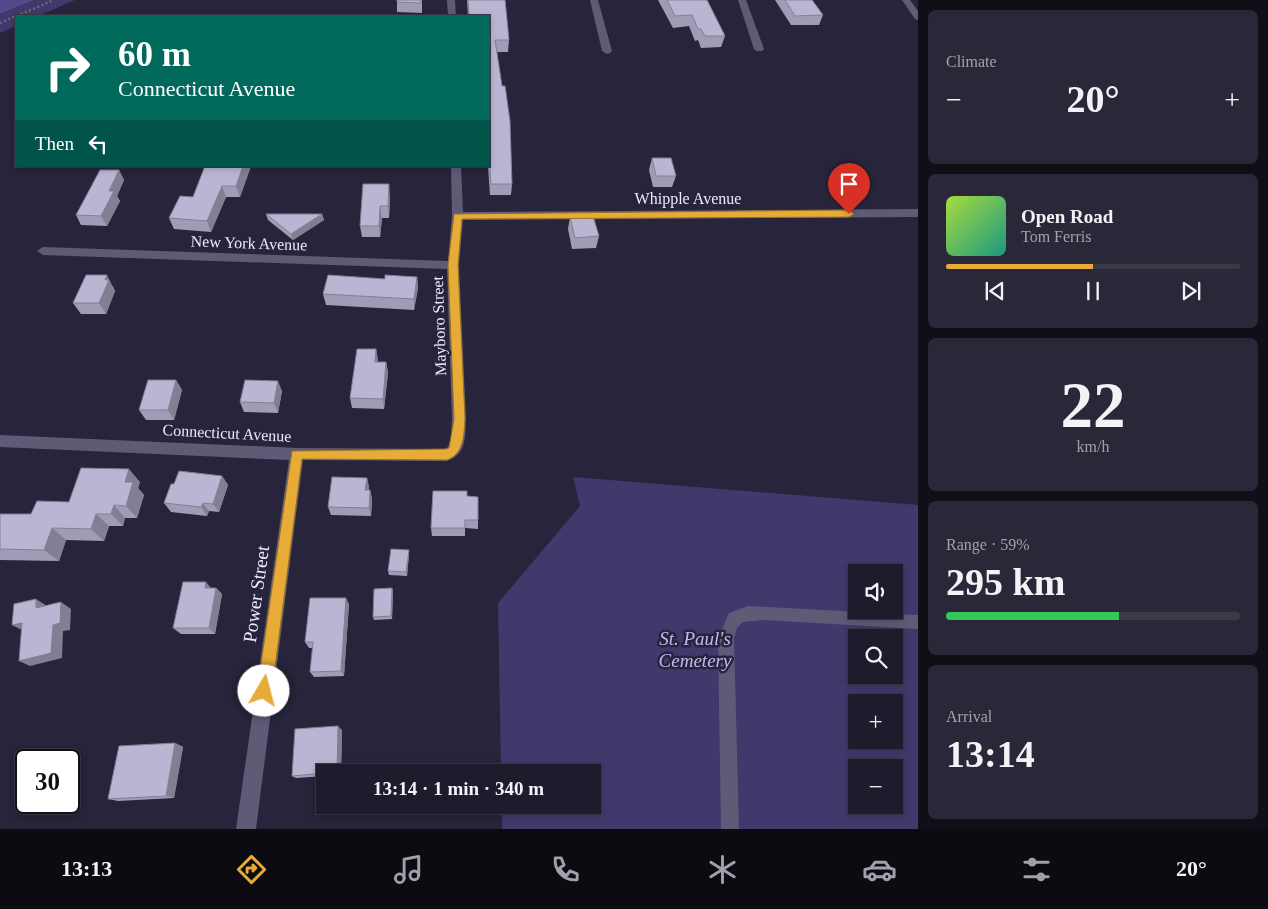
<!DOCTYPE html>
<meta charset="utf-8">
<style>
:root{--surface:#1d1b2c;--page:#2a2838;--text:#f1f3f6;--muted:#a0a1a9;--line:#3b3948;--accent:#e7ac37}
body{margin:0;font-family:"Times New Roman",serif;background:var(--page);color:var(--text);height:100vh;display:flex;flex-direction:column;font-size:19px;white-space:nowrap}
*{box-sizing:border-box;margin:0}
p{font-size:16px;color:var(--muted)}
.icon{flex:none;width:28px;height:28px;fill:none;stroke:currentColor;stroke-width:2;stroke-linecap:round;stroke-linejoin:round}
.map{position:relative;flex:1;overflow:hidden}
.details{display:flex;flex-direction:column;gap:10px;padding:10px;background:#100f18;width:350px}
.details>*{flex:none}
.banner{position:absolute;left:15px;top:15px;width:475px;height:152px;border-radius:0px;box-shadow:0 2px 8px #0003,0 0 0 1px var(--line);background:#00695c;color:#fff;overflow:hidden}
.fabs{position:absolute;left:848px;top:564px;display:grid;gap:10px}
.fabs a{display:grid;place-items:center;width:55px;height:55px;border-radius:0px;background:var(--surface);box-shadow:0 2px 8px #0003,0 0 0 1px var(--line);font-size:25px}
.speed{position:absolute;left:15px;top:749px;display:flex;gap:10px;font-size:25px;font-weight:700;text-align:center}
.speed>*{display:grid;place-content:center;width:65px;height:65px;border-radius:50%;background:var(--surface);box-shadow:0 2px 8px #0003,0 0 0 1px var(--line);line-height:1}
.speed .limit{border:2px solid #111;border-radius:8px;background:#fff;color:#111}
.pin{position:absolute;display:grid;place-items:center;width:42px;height:42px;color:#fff;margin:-51px -21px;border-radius:50% 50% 50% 0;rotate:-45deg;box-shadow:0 0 5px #0007}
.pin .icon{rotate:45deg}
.me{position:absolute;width:55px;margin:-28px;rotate:8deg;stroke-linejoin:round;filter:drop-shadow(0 0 4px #0008)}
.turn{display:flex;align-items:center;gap:18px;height:105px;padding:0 20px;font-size:22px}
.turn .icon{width:65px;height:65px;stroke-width:2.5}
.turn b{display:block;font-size:35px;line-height:42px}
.then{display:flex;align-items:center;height:48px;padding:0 20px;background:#0003;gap:10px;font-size:19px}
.big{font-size:38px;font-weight:700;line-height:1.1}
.details .tile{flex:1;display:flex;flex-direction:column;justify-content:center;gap:8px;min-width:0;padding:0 18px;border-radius:8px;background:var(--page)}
.details .dial{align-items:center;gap:0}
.dial b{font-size:65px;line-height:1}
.song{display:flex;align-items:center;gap:15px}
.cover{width:60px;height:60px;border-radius:8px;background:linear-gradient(135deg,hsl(80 70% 55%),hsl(170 70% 35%))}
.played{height:5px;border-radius:2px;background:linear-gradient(90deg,var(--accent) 50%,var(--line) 50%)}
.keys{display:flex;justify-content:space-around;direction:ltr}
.heat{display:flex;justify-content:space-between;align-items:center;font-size:28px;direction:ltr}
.charge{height:8px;border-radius:4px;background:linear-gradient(90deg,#34c759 59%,var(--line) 0)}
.trip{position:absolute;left:316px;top:764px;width:285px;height:50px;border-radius:0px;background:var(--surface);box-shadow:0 2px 8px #0003,0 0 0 1px var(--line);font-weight:700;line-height:50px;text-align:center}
.tabs{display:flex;height:80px;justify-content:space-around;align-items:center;background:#0c0b12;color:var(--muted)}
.tabs .icon{width:35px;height:35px}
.tabs .active{color:var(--accent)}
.tabs b{font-size:22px;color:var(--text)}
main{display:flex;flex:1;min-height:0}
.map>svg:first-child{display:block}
.green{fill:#42386b;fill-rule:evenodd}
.forest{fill:#55498c}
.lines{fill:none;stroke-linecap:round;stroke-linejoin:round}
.path{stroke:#6b697d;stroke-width:2.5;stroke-dasharray:2 2.5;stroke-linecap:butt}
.service{fill:#5e5b76;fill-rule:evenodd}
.minor{fill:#5e5b76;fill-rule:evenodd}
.tertiary{fill:#5e5b76;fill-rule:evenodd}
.wall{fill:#9f9db5}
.shaded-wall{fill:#827f94}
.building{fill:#b9b6d3;stroke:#827f94}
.route{fill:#e7ac37;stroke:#967024}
.labels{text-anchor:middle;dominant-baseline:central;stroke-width:5;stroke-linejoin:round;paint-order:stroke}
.street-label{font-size:16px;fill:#eceafa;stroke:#27243b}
.near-street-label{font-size:19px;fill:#eceafa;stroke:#27243b}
.near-park-label{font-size:19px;font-style:italic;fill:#c0b9f4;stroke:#27243b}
</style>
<main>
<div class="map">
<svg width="918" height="829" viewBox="0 0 918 829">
<rect width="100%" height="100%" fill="#27243b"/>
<!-- green -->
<g class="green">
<polygon points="34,0 75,0 38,16 16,16 16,26 0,33 0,14"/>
<path d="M573,477L918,505V829H502V805H592V772H501L498,603L580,506ZM856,572H894V610H856ZM856,638H894V675H856ZM856,702H894V740H856ZM856,768H894V805H856Z"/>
</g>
<!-- forest -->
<polygon class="forest" points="0,0 34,0 0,14"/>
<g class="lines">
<!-- path -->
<polyline class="path" points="0,23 54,0"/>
<!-- service -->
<polygon class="service" points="748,606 918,615 918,629 764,620 743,622 737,628 734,638 739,829 721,829 718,638 729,613"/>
<!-- minor -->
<g class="minor">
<polygon points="447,0 455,0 456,16 448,16"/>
<polygon points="590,0 598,0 612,51 610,53 607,54 602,51"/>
<polygon points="738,0 746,0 764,49 762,51 756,51 754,49"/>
<path d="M451,166H461L463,212L918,209V217L463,220L459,265L466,419C465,437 467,454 447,461L303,460L256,829H236L289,460L0,447V435L297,448L445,449L448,447L451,438L452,419L447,269L43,255L37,251L43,247L448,261L452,216Z"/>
</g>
<!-- tertiary -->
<polygon class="tertiary" points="902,0 910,0 918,11 918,20 915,19"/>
</g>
<!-- wall -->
<g class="wall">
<polygon points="422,0 422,13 397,12 397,2"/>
<polygon points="467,0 505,0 509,40 508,52 497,52 512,184 511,195 490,195 488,166 489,166 489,16 468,16"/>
<polygon points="658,0 707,0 725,36 721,47 701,48 698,40 695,41 689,26 673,28"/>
<polygon points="775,0 812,0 823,15 819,25 791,25"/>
<polygon points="652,158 676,176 672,187 653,187 649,170"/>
<polygon points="205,166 251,166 240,197 226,197 211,232 174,229 169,218 193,197"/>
<polygon points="119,170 124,180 117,196 120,201 107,226 81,225 76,215"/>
<polygon points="390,196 389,218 382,218 380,237 362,237 360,226"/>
<polygon points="266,214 322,214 324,220 293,240 268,220"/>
<polygon points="570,217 599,236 596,248 572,249 568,229"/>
<polygon points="417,277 418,288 414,310 326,305 323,294 385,279"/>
<polygon points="114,286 113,287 115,291 106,314 81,314 73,303"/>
<polygon points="376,349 378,362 386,362 388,373 384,409 352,408 350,398"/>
<polygon points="176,380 182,390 174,420 146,420 139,410"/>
<polygon points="282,391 278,413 244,412 240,402"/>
<polygon points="222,476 228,485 219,512 209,511 207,516 171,512 164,503 174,484"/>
<polygon points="367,478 369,487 369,490 370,490 372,499 371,516 331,515 328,507"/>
<polygon points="140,482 138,488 144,495 137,518 125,518 123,526 109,526 104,541 66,540 59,561 0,560 0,514 31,514"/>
<polygon points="467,496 478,520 478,529 465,528 465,536 432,536 431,528"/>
<polygon points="409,554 407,576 389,575 388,571"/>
<polygon points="211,588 216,588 222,594 215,634 181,634 173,628"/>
<polygon points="392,588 393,592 392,619 374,620 373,617"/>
<polygon points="349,604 344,676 314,677 310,672 313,648 309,648 305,642"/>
<polygon points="342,730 341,772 325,772 325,776 296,778 292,776"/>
<polygon points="175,743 183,747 174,798 118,801 108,799"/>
</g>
<!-- shaded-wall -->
<g class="shaded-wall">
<polygon points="243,166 251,166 240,197 236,186"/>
<polygon points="119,170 124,180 117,196 120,201 107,226 101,216 109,191"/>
<polygon points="389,184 390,196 389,218 388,206"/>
<polygon points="222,186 226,197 211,232 207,221"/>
<polygon points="380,206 382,218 380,237 379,226"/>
<polygon points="322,214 324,220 293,240 291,234"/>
<polygon points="107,275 115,291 106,314 99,303"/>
<polygon points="417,277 418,288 414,310 414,299"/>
<polygon points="376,349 378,360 377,373 375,362"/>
<polygon points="386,362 388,373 384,409 383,399"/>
<polygon points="176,380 182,390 174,420 168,410"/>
<polygon points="278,381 282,391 278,413 274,403"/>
<polygon points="129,469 140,482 138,488 144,495 137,518 126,506 125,482"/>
<polygon points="222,476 228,485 219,512 213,504"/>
<polygon points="367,478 369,487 368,498 365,490"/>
<polygon points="370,490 372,499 371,516 369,508"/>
<polygon points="203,503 209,511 207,516 201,507"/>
<polygon points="114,505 125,518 123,526 111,514"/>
<polygon points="96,514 109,526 104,541 91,529"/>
<polygon points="52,528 66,540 59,561 44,550"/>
<polygon points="409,550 409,554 407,576 406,572"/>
<polygon points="206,582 212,589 205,588"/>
<polygon points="216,588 222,594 215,634 209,628"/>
<polygon points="392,588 393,592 392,619 391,616"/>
<polygon points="346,598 349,604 344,676 341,671"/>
<polygon points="36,599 47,606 36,608"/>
<polygon points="61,602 71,609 70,630 63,631 62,658 30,666 19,661"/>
<polygon points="22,623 24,631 12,625"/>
<polygon points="338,726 342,730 341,772 337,772"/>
<polygon points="175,743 183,747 174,798 166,796"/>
</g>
<!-- building -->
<g class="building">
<polygon points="397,0 421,0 421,3 397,2"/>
<polygon points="468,0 505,0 509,40 495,40 502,86 505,86 510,121 512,184 491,184 489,157 489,16 469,16"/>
<polygon points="667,0 707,0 725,36 705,36 701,29 698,29 692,15 675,16"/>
<polygon points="785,0 812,0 823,15 795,16"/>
<polygon points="652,158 671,158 676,176 656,176"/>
<polygon points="205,166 243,166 236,186 222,186 207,221 169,218 180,196 193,197"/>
<polygon points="100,170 119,170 109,191 114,191 101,216 76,215"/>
<polygon points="363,184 389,184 388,206 380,206 379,226 360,226"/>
<polygon points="266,214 322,214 291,234"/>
<polygon points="593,216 599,236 575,238 570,217"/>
<polygon points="86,275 107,275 105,280 109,280 99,303 73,303"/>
<polygon points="328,275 385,279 385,275 417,277 414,299 323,294"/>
<polygon points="357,349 376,349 375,362 386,362 383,399 350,398"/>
<polygon points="148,380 176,380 168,410 139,410"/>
<polygon points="245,380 278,381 274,403 240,402"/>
<polygon points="81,468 129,469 125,482 133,482 126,506 114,505 111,514 96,514 91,529 52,528 44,550 0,549 0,514 31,514 37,501 69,502"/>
<polygon points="179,471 222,476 213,504 203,503 201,507 164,503 171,484 174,484"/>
<polygon points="332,477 367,478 365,490 370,490 369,508 328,507"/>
<polygon points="433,491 467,491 467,496 478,497 478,520 465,520 465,528 431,528"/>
<polygon points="391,549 409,550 406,572 388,571"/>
<polygon points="183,582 206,582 205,588 216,588 209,628 173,628"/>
<polygon points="392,588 391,616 373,617 374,589"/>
<polygon points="310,598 346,598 341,671 310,672 313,642 305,642"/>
<polygon points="36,599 36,608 61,602 60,623 53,625 51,653 19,661 22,623 12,625 14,604"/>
<polygon points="338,726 337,772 325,772 325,773 292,776 295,729"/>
<polygon points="175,743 166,796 108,799 119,746"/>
</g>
<!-- route -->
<path class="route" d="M849,210L854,214L849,217L462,219L458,265L465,419C464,435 464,454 447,460L302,459L272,691L269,696L264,698L259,696L257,691L292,451L446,449L449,448L454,419L448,265L454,214Z"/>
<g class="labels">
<!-- street labels -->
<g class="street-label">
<text x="688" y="198">Whipple Avenue</text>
<text transform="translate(249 243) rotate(2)">New York Avenue</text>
<text transform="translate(439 326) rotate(-92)">Mayboro Street</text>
<text transform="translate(227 433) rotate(3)">Connecticut Avenue</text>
</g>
<!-- near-street labels -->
<g class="near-street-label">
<text transform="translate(256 594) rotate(-82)">Power Street</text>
</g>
<!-- near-park labels -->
<g class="near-park-label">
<text x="695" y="638">St. Paul's<tspan x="695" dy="22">Cemetery</tspan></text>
</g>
</g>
</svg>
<div class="fabs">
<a><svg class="icon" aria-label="sound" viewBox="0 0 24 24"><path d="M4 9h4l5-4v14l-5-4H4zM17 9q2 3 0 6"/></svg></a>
<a><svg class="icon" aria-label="search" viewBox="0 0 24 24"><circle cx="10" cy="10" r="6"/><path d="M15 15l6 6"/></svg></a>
<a>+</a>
<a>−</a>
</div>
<div class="speed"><div class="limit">30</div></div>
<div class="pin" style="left:849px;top:214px;background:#d93025"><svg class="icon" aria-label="arrive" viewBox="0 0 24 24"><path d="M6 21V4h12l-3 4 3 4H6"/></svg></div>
<svg class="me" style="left:264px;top:691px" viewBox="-20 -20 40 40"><circle r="19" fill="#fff"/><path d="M0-13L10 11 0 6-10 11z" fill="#e7ac37"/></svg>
<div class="trip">13:14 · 1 min · 340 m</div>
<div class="banner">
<div class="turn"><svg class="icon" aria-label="right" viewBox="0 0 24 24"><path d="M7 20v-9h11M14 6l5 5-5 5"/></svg><div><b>60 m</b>Connecticut Avenue</div></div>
<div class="then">Then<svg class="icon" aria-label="left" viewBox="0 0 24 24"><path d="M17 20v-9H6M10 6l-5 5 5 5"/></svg></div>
</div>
</div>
<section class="details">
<div class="tile"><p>Climate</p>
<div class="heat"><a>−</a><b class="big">20°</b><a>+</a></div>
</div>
<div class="tile">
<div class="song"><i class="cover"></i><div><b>Open Road</b><p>Tom Ferris</p></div></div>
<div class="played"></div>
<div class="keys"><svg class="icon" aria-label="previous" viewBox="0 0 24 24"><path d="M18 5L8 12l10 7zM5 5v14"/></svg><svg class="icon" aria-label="pause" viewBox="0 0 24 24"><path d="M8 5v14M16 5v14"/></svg><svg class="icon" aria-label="next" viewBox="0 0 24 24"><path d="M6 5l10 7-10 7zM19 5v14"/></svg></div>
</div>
<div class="tile dial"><b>22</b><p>km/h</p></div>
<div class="tile"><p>Range · 59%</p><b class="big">295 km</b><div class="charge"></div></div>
<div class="tile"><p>Arrival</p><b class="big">13:14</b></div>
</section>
</main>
<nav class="tabs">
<b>13:13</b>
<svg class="icon active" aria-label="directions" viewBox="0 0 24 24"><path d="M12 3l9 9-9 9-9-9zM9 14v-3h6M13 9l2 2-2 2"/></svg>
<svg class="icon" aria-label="music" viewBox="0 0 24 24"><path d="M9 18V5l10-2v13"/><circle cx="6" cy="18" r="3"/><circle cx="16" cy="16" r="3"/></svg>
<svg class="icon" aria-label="phone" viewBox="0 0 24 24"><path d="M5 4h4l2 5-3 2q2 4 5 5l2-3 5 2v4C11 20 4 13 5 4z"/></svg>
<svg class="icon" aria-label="climate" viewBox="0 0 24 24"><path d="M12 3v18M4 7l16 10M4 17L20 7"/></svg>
<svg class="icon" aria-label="car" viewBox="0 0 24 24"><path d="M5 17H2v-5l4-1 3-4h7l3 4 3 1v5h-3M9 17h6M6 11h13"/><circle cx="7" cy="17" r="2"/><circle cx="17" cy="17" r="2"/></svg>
<svg class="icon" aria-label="filters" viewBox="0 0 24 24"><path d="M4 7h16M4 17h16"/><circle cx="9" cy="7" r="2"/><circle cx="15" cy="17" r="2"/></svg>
<b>20°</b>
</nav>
